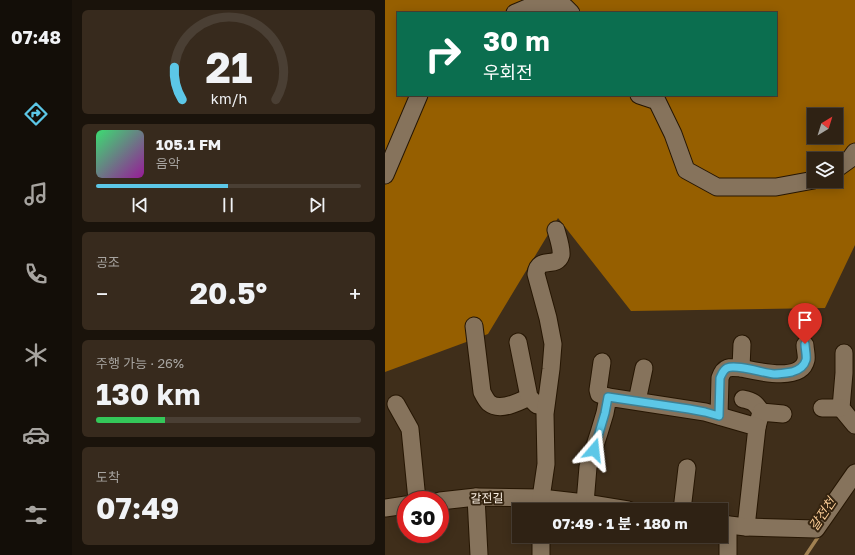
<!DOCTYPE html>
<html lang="ko">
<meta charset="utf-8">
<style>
:root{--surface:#2f2214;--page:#372a1d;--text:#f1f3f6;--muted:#a7a4a0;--line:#4a3f34;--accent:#5cc7e7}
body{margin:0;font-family:"Golos Text","Noto Sans KR",sans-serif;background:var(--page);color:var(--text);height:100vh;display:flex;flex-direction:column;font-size:15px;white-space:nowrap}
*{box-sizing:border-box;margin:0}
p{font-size:13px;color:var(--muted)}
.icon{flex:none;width:22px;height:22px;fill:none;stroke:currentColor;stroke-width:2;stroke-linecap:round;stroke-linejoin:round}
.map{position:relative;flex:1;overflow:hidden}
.side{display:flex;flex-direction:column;gap:10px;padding:10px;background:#1a130b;width:313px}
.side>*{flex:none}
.guide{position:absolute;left:12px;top:12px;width:380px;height:84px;border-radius:0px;box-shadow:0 2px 10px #0003,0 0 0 1px var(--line);background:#0b6e4f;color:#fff;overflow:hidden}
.needle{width:26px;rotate:38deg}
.controls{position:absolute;left:422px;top:108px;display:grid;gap:8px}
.controls a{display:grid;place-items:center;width:36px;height:36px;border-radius:0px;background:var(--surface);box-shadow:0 2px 10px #0003,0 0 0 1px var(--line);font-size:20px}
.speed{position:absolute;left:12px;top:491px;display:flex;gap:8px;font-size:20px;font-weight:700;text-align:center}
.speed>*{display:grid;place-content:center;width:52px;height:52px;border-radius:50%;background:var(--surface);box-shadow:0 2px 10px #0003,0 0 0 1px var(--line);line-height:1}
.speed .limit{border:6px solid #d22;background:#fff;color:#111}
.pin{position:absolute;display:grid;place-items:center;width:34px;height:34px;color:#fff;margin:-41px -17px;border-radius:50% 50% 50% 0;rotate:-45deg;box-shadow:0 0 4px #0007}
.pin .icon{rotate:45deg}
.me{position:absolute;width:44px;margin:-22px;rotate:17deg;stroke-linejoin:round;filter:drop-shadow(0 0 3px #0008)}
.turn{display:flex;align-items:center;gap:14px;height:84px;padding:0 20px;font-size:18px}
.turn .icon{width:52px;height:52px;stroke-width:2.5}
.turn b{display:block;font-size:28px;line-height:34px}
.big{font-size:30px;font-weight:700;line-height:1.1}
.side .card{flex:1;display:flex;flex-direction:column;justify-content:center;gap:6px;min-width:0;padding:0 14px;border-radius:6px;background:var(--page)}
.side .dial{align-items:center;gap:0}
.dial svg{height:104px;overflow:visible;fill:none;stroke:var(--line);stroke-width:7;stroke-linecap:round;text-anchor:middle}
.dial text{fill:var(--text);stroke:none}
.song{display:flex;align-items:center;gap:12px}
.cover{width:48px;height:48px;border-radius:6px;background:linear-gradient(135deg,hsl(140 70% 55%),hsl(300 70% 35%))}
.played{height:4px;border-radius:2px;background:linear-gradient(90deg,var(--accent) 50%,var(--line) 50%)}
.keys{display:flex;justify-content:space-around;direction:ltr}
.heat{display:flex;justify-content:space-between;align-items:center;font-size:22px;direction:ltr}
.charge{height:6px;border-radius:3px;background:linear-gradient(90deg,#34c759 26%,var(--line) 0)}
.trip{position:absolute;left:127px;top:503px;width:216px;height:40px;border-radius:0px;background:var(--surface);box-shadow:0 2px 10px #0003,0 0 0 1px var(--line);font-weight:700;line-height:40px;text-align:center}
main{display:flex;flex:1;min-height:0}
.tab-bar{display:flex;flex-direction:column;width:72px;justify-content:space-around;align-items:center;background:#130e08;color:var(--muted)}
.tab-bar .icon{width:28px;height:28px}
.tab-bar .selected{color:var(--accent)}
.tab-bar b{font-size:18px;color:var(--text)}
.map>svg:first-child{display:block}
.forest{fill:#965f00;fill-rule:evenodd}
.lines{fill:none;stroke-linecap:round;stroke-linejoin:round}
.stream{stroke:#a18152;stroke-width:3.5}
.minor-casing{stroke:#261603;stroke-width:19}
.minor{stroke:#86735c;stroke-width:17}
.route-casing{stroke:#3c8196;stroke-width:10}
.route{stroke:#5cc7e7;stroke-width:7}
.labels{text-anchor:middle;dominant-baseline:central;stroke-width:4;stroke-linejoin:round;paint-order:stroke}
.street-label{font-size:12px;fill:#fbf0e4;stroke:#352410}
.water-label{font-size:13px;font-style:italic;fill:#fbcd97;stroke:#352410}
</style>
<main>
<nav class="tab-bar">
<b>07:48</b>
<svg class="icon selected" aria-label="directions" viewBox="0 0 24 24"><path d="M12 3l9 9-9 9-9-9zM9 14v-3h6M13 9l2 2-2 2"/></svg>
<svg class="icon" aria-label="music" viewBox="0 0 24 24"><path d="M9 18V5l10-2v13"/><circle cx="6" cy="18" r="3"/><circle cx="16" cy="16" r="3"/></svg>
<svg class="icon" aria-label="phone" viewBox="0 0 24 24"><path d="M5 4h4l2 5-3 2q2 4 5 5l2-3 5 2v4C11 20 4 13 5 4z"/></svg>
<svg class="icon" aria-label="climate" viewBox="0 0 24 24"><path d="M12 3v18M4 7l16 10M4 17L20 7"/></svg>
<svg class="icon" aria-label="car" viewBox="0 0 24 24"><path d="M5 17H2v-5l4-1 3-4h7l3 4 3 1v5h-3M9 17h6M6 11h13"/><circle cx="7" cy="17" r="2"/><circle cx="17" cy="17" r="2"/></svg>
<svg class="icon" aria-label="filters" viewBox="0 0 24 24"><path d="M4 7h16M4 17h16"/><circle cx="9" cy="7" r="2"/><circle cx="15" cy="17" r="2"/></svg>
</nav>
<section class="side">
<div class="card dial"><svg viewBox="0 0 100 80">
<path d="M14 69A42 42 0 1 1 86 69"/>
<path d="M14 69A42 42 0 0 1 8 44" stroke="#5cc7e7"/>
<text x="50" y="56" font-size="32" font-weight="700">21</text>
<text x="50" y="72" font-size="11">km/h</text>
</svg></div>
<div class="card">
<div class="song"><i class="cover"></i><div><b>105.1 FM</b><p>음악</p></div></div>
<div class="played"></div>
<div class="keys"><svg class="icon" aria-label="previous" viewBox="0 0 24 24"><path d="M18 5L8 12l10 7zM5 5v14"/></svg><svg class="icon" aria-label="pause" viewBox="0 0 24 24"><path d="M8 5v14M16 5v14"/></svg><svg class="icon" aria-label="next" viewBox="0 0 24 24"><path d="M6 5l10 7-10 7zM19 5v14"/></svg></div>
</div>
<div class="card"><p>공조</p>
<div class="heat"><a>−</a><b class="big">20.5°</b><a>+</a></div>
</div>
<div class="card"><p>주행 가능 · 26%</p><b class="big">130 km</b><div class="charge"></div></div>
<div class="card"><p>도착</p><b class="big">07:49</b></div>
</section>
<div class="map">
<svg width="470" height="555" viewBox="0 0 470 555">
<rect width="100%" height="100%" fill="#3f2e1a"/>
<!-- forest -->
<path class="forest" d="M0,0H470V245L440,308L246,311L173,218L103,334L0,372ZM13,13H391V95H13ZM429,115H451V137H429ZM429,159H451V181H429Z"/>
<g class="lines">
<!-- stream -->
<polyline class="stream" points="421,555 435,534"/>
<defs>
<g id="minor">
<polyline points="130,13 147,6 180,7 186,13"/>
<polyline points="254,95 272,101 288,134 301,170 332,187 391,187 429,180"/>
<polyline points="451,169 465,159 470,152"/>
<polyline points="0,175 34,95"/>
<path d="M89,326L97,392C99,396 101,400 104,403C115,412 134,402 144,397"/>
<polyline points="133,342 144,397 152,405"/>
<polyline points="459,353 459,373 456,408 470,425"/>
<polyline points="217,362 213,390 214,394 223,397"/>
<path d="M356,368C371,371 416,383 421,360C422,356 420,349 420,345"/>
<path d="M358,399C368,401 371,403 376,412L372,427"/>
<polyline points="252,401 259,368"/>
<polyline points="11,404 25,429 32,500"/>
<polyline points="437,408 456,408"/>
<polyline points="376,412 398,414"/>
<path d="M334,416L335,378C339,366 345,367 356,368L357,344"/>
<polyline points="91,497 94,555"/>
<polyline points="55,501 91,497 156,498 200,503 243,510"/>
<polyline points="200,503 203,467 214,433 220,413 223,397 320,412 372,427 361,527"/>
<polyline points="0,508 21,505"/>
<path d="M156,510V498L161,464L160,414L166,369L168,344L163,318L151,274C153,255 172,269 176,255C177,249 173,237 171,230"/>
<polyline points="297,510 302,468"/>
<polyline points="336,524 361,527 431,529 470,473"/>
<polyline points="343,525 343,555"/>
<polyline points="156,555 156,536"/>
</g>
</defs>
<!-- minor casing -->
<use href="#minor" class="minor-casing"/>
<!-- minor -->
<use href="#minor" class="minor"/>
</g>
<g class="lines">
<defs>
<path id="route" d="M209,450L220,413L223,397L304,409L320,412L334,416L335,378C337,374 338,370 342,368C351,364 378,373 389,374C395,374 401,373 407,372C414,370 419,367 421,360C422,356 420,349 420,344"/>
</defs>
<!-- route casing -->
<use href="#route" class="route-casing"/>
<!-- route -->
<use href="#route" class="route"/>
</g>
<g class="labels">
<!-- street labels -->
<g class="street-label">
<text transform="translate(102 498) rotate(-1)">갈전길</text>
</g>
<!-- water labels -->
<g class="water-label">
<text transform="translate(437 514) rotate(-56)">갈전천</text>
</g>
</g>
</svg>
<div class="controls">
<a><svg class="needle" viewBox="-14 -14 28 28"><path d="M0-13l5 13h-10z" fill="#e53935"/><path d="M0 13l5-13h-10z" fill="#a7a4a0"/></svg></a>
<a><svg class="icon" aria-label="layers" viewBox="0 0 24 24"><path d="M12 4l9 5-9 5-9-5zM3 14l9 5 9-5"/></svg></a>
</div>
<div class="speed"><div class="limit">30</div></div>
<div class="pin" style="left:420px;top:344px;background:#d93025"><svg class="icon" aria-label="arrive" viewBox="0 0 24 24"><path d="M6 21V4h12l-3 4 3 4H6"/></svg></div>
<svg class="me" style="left:209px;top:450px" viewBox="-20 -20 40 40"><path d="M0-17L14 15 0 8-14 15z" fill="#5cc7e7" stroke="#fff" stroke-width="4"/></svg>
<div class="trip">07:49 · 1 분 · 180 m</div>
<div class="guide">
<div class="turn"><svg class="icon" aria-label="right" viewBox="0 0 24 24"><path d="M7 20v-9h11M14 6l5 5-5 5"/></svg><div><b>30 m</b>우회전</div></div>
</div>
</div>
</main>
